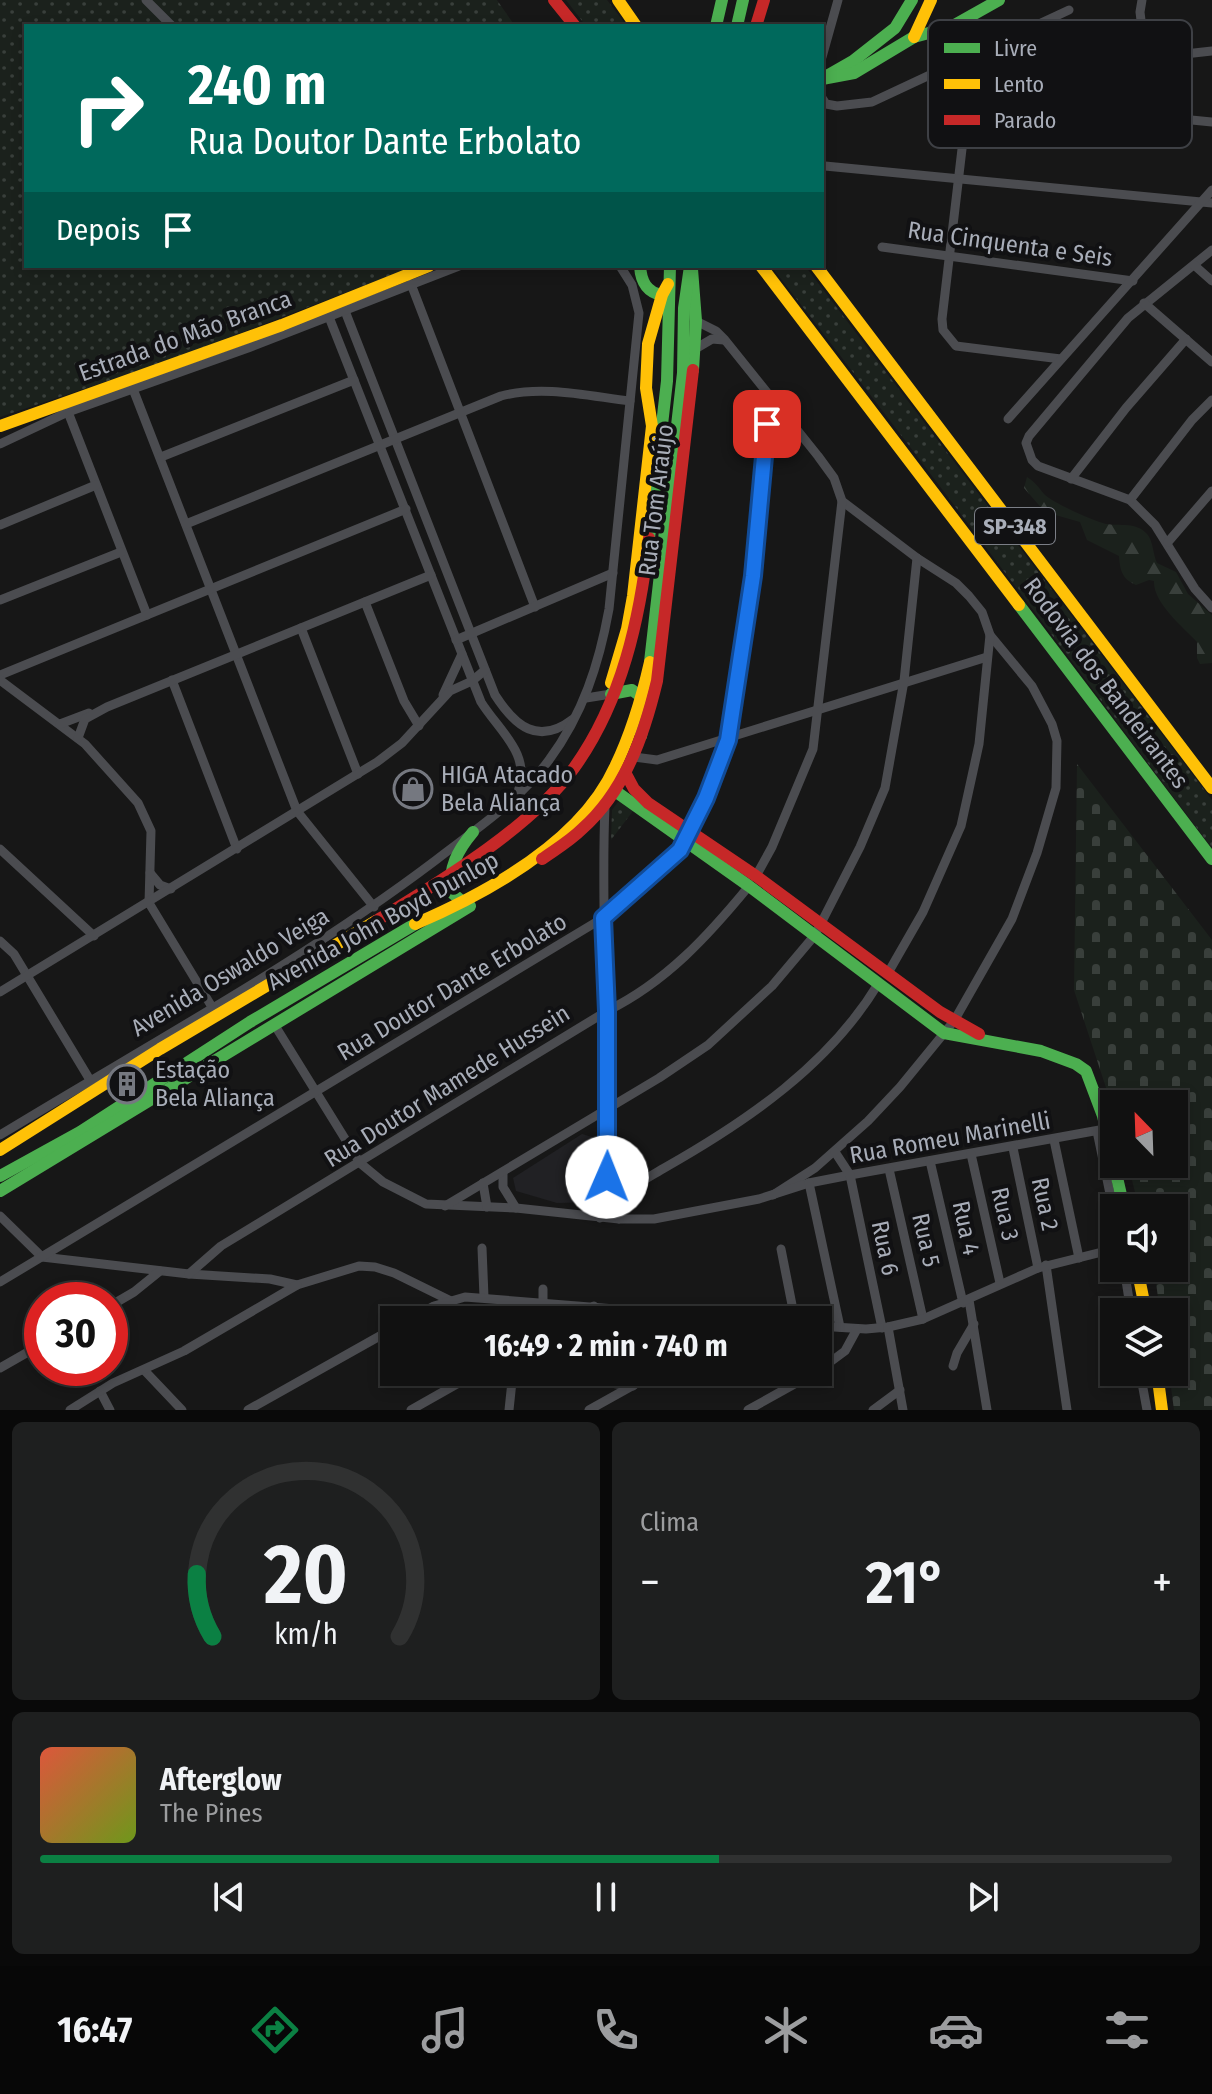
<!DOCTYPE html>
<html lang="pt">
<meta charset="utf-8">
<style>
:root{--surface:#111;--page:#1e1f1f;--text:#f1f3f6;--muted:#9c9d9f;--line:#303131;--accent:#0b8043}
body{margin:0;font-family:"Fira Sans Condensed",sans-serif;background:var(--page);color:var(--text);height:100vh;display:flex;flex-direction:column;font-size:30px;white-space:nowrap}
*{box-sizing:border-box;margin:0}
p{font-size:26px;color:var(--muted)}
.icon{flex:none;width:44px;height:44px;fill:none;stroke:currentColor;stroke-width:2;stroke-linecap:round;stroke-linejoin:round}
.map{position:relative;height:1410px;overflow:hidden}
.drawer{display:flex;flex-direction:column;gap:12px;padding:12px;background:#090909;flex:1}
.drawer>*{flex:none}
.banner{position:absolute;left:24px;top:24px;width:800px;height:244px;border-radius:0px;box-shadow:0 4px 12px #0003,0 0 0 2px var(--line);background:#00695c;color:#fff;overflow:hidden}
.needle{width:52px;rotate:337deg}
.tools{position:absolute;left:1100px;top:1090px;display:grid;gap:16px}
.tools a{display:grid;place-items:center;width:88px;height:88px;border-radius:0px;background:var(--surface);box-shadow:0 4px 12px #0003,0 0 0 2px var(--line);font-size:40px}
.speed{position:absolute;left:24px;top:1282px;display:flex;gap:16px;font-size:40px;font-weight:700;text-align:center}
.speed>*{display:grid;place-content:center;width:104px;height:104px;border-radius:50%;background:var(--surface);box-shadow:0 4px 12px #0003,0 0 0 2px var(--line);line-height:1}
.speed .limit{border:12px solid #d22;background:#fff;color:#111}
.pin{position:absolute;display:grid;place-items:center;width:68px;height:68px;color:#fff;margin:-34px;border-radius:16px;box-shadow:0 4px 12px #0006}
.me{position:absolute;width:88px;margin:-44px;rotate:1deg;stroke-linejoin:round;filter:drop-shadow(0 0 6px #0008)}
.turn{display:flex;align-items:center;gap:28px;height:168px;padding:0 32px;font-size:36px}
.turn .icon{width:104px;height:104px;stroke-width:2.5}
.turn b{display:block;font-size:56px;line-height:68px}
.then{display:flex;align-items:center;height:76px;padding:0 32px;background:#0003;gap:16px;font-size:30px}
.big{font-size:60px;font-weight:700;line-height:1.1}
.drawer .tile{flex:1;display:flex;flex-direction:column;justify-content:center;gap:12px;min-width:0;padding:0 28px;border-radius:12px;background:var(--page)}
.drawer .dial{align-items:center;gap:0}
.dial svg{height:208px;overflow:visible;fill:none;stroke:var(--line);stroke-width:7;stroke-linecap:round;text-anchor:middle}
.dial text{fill:var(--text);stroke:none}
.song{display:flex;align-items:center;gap:24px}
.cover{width:96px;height:96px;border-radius:12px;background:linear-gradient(135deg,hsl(10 70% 55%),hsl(80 70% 35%))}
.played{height:8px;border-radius:4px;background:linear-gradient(90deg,var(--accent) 60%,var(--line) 60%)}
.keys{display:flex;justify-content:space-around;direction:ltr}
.heat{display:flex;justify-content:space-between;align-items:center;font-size:44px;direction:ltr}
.drawer .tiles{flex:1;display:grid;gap:12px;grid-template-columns:1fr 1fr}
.tile:last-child{grid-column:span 2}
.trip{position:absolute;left:380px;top:1306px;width:452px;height:80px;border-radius:0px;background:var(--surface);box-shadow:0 4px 12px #0003,0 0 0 2px var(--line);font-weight:700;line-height:80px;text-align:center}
.menu{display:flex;height:128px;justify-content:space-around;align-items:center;background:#070707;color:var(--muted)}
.menu .icon{width:56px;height:56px}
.menu .current{color:var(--accent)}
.menu b{font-size:36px;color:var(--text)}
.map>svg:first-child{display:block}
.built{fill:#212124}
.grass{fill:url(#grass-dots)}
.forest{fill:url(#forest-firs)}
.cemetery{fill:url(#cemetery-stones)}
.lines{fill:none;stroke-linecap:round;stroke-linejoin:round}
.street{stroke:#4b4c50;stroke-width:9}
.fast{stroke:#4caf50;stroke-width:12}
.slow{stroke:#ffc107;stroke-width:12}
.jam{stroke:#c62828;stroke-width:12}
.route-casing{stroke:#114b97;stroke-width:20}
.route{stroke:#1a73e8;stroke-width:14}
.labels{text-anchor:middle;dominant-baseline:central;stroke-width:8;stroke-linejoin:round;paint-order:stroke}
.shield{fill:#111113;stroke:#7b7e86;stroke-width:2}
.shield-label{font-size:22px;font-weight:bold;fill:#a8adb8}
.street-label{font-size:24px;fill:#a8adb8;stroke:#111113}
.poi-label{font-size:24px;fill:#a8adb8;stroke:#111113;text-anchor:start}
.key{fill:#111113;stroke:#3e4045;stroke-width:2}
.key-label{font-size:22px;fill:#a8adb8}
</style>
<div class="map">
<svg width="1212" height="1410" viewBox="0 0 1212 1410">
<defs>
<pattern id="grass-dots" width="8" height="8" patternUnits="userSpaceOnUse" patternTransform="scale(2)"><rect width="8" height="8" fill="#1b211c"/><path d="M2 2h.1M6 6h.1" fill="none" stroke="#393f3b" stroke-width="1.8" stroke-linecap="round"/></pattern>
<pattern id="forest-firs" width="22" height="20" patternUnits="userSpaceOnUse" patternTransform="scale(2)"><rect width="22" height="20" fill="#1b211c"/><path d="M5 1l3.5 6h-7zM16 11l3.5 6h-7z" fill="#393f3b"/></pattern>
<pattern id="cemetery-stones" width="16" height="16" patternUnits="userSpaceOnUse" patternTransform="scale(2)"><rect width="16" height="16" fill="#1b211c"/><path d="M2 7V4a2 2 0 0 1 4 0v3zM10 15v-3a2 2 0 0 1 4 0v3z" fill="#393f3b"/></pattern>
</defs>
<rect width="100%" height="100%" fill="#171717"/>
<!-- built -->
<polygon class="built" points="582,1134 592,1137 597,1159 598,1202 557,1203 516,1191 513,1178"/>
<!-- grass -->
<g class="grass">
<polygon points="0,0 497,0 515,26 26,26 26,266 415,266 173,359 0,417"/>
<polygon points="566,0 607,0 627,26 586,26"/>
<path d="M771,266H805L1212,800V848C1065,654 921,458 771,266Z"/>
<polygon points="618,802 622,802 633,811 611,840 612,810"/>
</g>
<!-- forest -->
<path class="forest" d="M1027,477C1035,482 1038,487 1044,494C1053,503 1093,521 1106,524C1119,526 1137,522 1147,534C1153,540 1153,555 1157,563L1176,572L1188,594L1212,615V663L1200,664L1197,658V642C1183,627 1153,603 1154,581L1149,580L1136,585C1122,579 1120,570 1119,556L1087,540L1080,522L1045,512L1024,488Z"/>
<!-- cemetery -->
<polygon class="cemetery" points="1077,764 1212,940 1212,1410 1174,1410 1169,1372 1174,1372 1174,1312 1160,1312 1154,1268 1174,1268 1174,1208 1139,1208 1128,1164 1174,1164 1174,1104 1114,1104 1114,1112 1074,990"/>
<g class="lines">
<!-- street -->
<g class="street">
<polyline points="146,0 172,26"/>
<polyline points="1142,0 1140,12 1145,53 1149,58 1212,51"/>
<polyline points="951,27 965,60 968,98 942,319 943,330 956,346 1061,359"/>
<polyline points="1094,36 1143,32"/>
<polyline points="1103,53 1145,49"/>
<polyline points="822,57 838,0"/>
<polyline points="822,98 826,104 837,106 872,102 1069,10"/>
<polyline points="968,98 1212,122"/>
<polyline points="825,166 1212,203"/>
<polyline points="882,247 1133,281"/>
<polyline points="1212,250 1128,318 1029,436 1026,443 1032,460 1038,466 1130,500 1155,525 1195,589 1212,608"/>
<polyline points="1194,265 1212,281"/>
<polyline points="411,284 535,607"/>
<polyline points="1144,303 1212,362"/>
<path d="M345,311L495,695C515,726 538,746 573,719"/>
<path d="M329,317L481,702C499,731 532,754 518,792"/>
<polyline points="696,321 716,331 725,340 818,456 834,478 842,501 917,558 956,583 969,596 982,612 990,635 1032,686 1052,724 1057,741 1056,788 1037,853 1012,919 954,1021 900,1087 868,1121 815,1168 773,1195"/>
<polyline points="695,349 712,339 724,340"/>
<polyline points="133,389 297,811 374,907"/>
<polyline points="68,412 147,615"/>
<polyline points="1008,419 1212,190"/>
<polyline points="0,444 68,412 248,348 459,266"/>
<polyline points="161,457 354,380"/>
<polyline points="1071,479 1126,408 1186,339"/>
<polyline points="1130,500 1192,420 1212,400"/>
<path d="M186,524L501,396C543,385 588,396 630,401"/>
<polyline points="0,525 96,485"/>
<polyline points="1168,542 1212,491"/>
<polyline points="0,600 121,552"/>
<polyline points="365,602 404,701 419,726"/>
<polyline points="301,628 358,774"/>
<polyline points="456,640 613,573"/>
<polyline points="0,675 406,509"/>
<polyline points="0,680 85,744 138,803 151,831 149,903 212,1007"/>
<polyline points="172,680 237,849"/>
<polyline points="443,695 462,654"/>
<polyline points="586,698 611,694"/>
<polyline points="60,724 89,713"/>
<polyline points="78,738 85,719 107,707 431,575"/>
<polyline points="634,757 657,760 987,657"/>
<polyline points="0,849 94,936"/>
<polyline points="150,873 160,885 171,889"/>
<polyline points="756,876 772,847 813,749 842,501"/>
<polyline points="0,941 14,954 90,1080"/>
<polyline points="888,973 923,912 961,826 979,744 990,635"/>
<polyline points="0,992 377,762 402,743 450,691 472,681 485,670"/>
<polyline points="274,1024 360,1163 383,1182 426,1204 516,1208 619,1219 654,1219 759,1199 809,1183 850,1175 1105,1129"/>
<polyline points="1097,1131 1114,1213"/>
<path d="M0,1135C146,1046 300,963 436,860C476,829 519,801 549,760C583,714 599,664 609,609L639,313L632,285L620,266"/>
<polyline points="1054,1140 1079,1258"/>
<polyline points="1013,1148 1038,1268"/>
<polyline points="835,1152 850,1175 882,1328"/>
<polyline points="971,1154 1000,1283"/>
<polyline points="930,1161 963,1303"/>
<polyline points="889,1169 923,1319"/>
<polyline points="503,1172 503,1187 516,1208"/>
<polyline points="483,1183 487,1207"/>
<polyline points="809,1183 840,1327"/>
<polyline points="612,1191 619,1219"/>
<path d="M605,1194C627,1193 648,1177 666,1167C747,1121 829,1065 878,984"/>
<polyline points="445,1206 659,1078 708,1045 772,986 815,935 860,847 885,788 904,681 917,558"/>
<polyline points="0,1216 42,1257 189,1274 270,1279 297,1285 359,1266 375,1267 394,1273 451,1301"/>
<path d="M600,1218C610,1172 608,1129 607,1083C607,991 601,899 605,806"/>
<polyline points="482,1248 484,1297"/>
<polyline points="781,1249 795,1320"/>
<polyline points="1046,1265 1067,1410"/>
<polyline points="1124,1268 1131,1312"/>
<path d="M189,1274L221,1246L607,1011C666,982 708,936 749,886"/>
<polyline points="0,1282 603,918 680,850 706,798 728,740 753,576 771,400"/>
<polyline points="969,1300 987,1410"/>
<polyline points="543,1302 543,1289"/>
<polyline points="110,1306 134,1292 160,1271"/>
<polyline points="409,1320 434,1306 465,1297 754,1320"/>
<polyline points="569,1320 594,1306"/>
<polyline points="818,1326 866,1329 888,1327 923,1319 1038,1268 1114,1249"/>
<polyline points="888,1327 903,1410"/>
<polyline points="953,1366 957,1353 974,1324"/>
<polyline points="0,1368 42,1344"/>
<polyline points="144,1370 182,1410"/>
<polyline points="818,1371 845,1351 857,1329"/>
<polyline points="526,1372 633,1386"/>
<polyline points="1140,1372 1147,1410"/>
<polyline points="100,1391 110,1410"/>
<polyline points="70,1410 113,1383 184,1351 297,1285"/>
<polyline points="248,1410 394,1328"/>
<polyline points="411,1410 478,1372"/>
<polyline points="509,1410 513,1372"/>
<polyline points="589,1410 657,1372"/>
<polyline points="748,1410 816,1372"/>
<polyline points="873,1410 900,1390"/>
</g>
<!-- fast -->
<g class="fast">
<polyline points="716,26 722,0"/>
<polyline points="737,26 743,0"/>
<polyline points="825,77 853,61 895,28 912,0"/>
<polyline points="822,79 854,73 914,37 951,27 999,0"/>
<path d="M640,266C641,281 646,292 662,295"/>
<polyline points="692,269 696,321 693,370"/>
<polyline points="649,538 667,381 670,266"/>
<polyline points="1019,605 1212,859"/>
<polyline points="650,662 683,373 684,308 690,266"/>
<polyline points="611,694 632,690 643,698 645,710 641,736"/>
<polyline points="615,791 749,886 944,1033 1041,1051 1076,1064 1086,1071 1103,1116 1124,1208"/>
<path d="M464,903L451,892C449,867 457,851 473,832"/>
<polyline points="0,1176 80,1132 250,1022 415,924"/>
<polyline points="0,1191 470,906"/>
</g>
<!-- slow -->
<g class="slow">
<polyline points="618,0 636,26"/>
<polyline points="914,37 931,0"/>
<polyline points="761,266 1019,605"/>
<polyline points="816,266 1212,788"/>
<polyline points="0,426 282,325 429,266"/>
<polyline points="611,683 627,629 633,596 652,426 646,388 648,344 662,295 668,284"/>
<path d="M415,924C487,893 581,842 615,767C631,734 642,697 650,662"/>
<polyline points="0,1150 160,1049 376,921"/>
<polyline points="1137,1268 1146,1312"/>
<polyline points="1157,1372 1162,1410"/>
</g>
<!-- jam -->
<g class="jam">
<polyline points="554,0 575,26"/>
<polyline points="756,26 764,0"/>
<polyline points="626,774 634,789 648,803 756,876 940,1012 979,1034"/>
<path d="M542,859C556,849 570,841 582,829C625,791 644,735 657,681L693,370"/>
<path d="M376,921C438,883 531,828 574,768C622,701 640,619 649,538"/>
</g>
</g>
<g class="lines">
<defs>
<polyline id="route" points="607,1177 607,1011 603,918 680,850 706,798 728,740 753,576 767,424"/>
</defs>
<!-- route casing -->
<use href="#route" class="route-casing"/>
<!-- route -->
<use href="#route" class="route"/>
</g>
<!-- icons -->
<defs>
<symbol id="shop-ring" viewBox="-11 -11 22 22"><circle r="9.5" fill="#111113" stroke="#757880" stroke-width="1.5"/><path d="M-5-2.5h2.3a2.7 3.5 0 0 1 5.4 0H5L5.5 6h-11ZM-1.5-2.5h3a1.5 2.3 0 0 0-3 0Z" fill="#757880"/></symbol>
<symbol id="building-ring" viewBox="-11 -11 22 22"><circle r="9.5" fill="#111113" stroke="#757880" stroke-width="1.5"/><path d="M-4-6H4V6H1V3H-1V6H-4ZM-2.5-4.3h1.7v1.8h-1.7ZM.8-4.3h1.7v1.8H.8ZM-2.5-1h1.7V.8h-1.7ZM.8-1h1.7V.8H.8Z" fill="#757880"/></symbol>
</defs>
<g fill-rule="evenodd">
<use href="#shop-ring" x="391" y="767" width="44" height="44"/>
<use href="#building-ring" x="105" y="1062" width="44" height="44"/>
</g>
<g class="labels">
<!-- shield labels -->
<rect class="shield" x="975" y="508" width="80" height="36" rx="6"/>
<g class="shield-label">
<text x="1015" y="526">SP-348</text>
</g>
<!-- street labels -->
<g class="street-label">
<text transform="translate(1010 244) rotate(8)">Rua Cinquenta e Seis</text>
<text transform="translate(185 336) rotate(-20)">Estrada do Mão Branca</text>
<text transform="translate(656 500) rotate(-83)">Rua Tom Araújo</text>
<text transform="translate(1106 683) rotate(53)">Rodovia dos Bandeirantes</text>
<text transform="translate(383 921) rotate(-29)">Avenida John Boyd Dunlop</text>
<text transform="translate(230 972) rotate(-31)">Avenida Oswaldo Veiga</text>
<text transform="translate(452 987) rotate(-31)">Rua Doutor Dante Erbolato</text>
<text transform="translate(447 1086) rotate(-32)">Rua Doutor Mamede Hussein</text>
<text transform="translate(950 1138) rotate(-10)">Rua Romeu Marinelli</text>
<text transform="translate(1045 1204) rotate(78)">Rua 2</text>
<text transform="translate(1005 1214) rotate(77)">Rua 3</text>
<text transform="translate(966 1228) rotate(78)">Rua 4</text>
<text transform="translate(926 1240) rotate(77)">Rua 5</text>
<text transform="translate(885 1248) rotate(78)">Rua 6</text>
</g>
<!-- poi labels -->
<g class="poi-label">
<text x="441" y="775">HIGA Atacado<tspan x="441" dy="28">Bela Aliança</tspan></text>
<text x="155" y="1070">Estação<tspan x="155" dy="28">Bela Aliança</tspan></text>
</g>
</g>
<!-- legend -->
<rect x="928" y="20" width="264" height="128" rx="12" class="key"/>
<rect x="944" y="43" width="36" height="10" fill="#4caf50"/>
<rect x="944" y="79" width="36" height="10" fill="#ffc107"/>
<rect x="944" y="115" width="36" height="10" fill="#c62828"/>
<g class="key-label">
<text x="994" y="56">Livre</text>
<text x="994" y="92">Lento</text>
<text x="994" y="128">Parado</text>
</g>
</svg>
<div class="tools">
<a><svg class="needle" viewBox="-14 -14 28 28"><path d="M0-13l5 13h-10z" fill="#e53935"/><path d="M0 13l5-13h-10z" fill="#9c9d9f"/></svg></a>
<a><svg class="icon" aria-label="sound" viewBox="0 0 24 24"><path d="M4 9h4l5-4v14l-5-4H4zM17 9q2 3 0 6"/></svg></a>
<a><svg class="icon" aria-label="layers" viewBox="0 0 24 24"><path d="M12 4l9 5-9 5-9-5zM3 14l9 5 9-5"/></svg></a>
</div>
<div class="speed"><div class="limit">30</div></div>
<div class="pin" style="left:767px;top:424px;background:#d93025"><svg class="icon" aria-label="arrive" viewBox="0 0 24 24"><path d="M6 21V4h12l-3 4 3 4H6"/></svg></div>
<svg class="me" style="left:607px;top:1177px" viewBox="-20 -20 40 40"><circle r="19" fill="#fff"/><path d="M0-13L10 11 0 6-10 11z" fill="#1a73e8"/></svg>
<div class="trip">16:49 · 2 min · 740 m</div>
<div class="banner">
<div class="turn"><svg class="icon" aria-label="right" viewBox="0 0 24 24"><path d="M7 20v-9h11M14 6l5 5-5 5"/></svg><div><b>240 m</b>Rua Doutor Dante Erbolato</div></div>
<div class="then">Depois<svg class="icon" aria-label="arrive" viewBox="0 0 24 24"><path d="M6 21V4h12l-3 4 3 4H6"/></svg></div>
</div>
</div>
<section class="drawer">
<div class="tiles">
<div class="tile dial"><svg viewBox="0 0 100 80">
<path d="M14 69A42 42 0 1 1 86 69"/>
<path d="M14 69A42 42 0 0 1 8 45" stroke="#0b8043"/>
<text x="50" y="56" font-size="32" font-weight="700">20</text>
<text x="50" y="72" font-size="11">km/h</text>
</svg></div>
<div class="tile"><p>Clima</p>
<div class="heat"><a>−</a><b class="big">21°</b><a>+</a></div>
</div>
<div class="tile">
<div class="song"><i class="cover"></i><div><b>Afterglow</b><p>The Pines</p></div></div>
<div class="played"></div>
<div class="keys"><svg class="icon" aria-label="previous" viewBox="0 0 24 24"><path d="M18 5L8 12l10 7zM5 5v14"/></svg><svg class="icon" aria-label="pause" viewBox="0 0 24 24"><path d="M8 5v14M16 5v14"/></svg><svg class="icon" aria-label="next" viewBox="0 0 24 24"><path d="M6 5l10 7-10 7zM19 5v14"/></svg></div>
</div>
</div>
</section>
<nav class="menu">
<b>16:47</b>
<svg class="icon current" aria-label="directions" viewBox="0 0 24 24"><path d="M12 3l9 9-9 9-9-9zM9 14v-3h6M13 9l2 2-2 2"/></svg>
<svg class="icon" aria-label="music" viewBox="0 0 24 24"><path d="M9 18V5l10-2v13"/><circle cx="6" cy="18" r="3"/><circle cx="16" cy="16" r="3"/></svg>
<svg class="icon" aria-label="phone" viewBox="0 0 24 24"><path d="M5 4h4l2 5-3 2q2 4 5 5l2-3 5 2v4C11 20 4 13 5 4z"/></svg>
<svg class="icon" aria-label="climate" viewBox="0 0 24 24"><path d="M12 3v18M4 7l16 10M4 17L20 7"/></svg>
<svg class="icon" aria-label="car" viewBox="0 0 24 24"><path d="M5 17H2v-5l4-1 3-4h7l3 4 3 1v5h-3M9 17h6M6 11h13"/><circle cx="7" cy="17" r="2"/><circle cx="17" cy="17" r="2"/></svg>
<svg class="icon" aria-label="filters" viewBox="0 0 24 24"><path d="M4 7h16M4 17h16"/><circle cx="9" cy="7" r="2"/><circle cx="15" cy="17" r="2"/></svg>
</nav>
